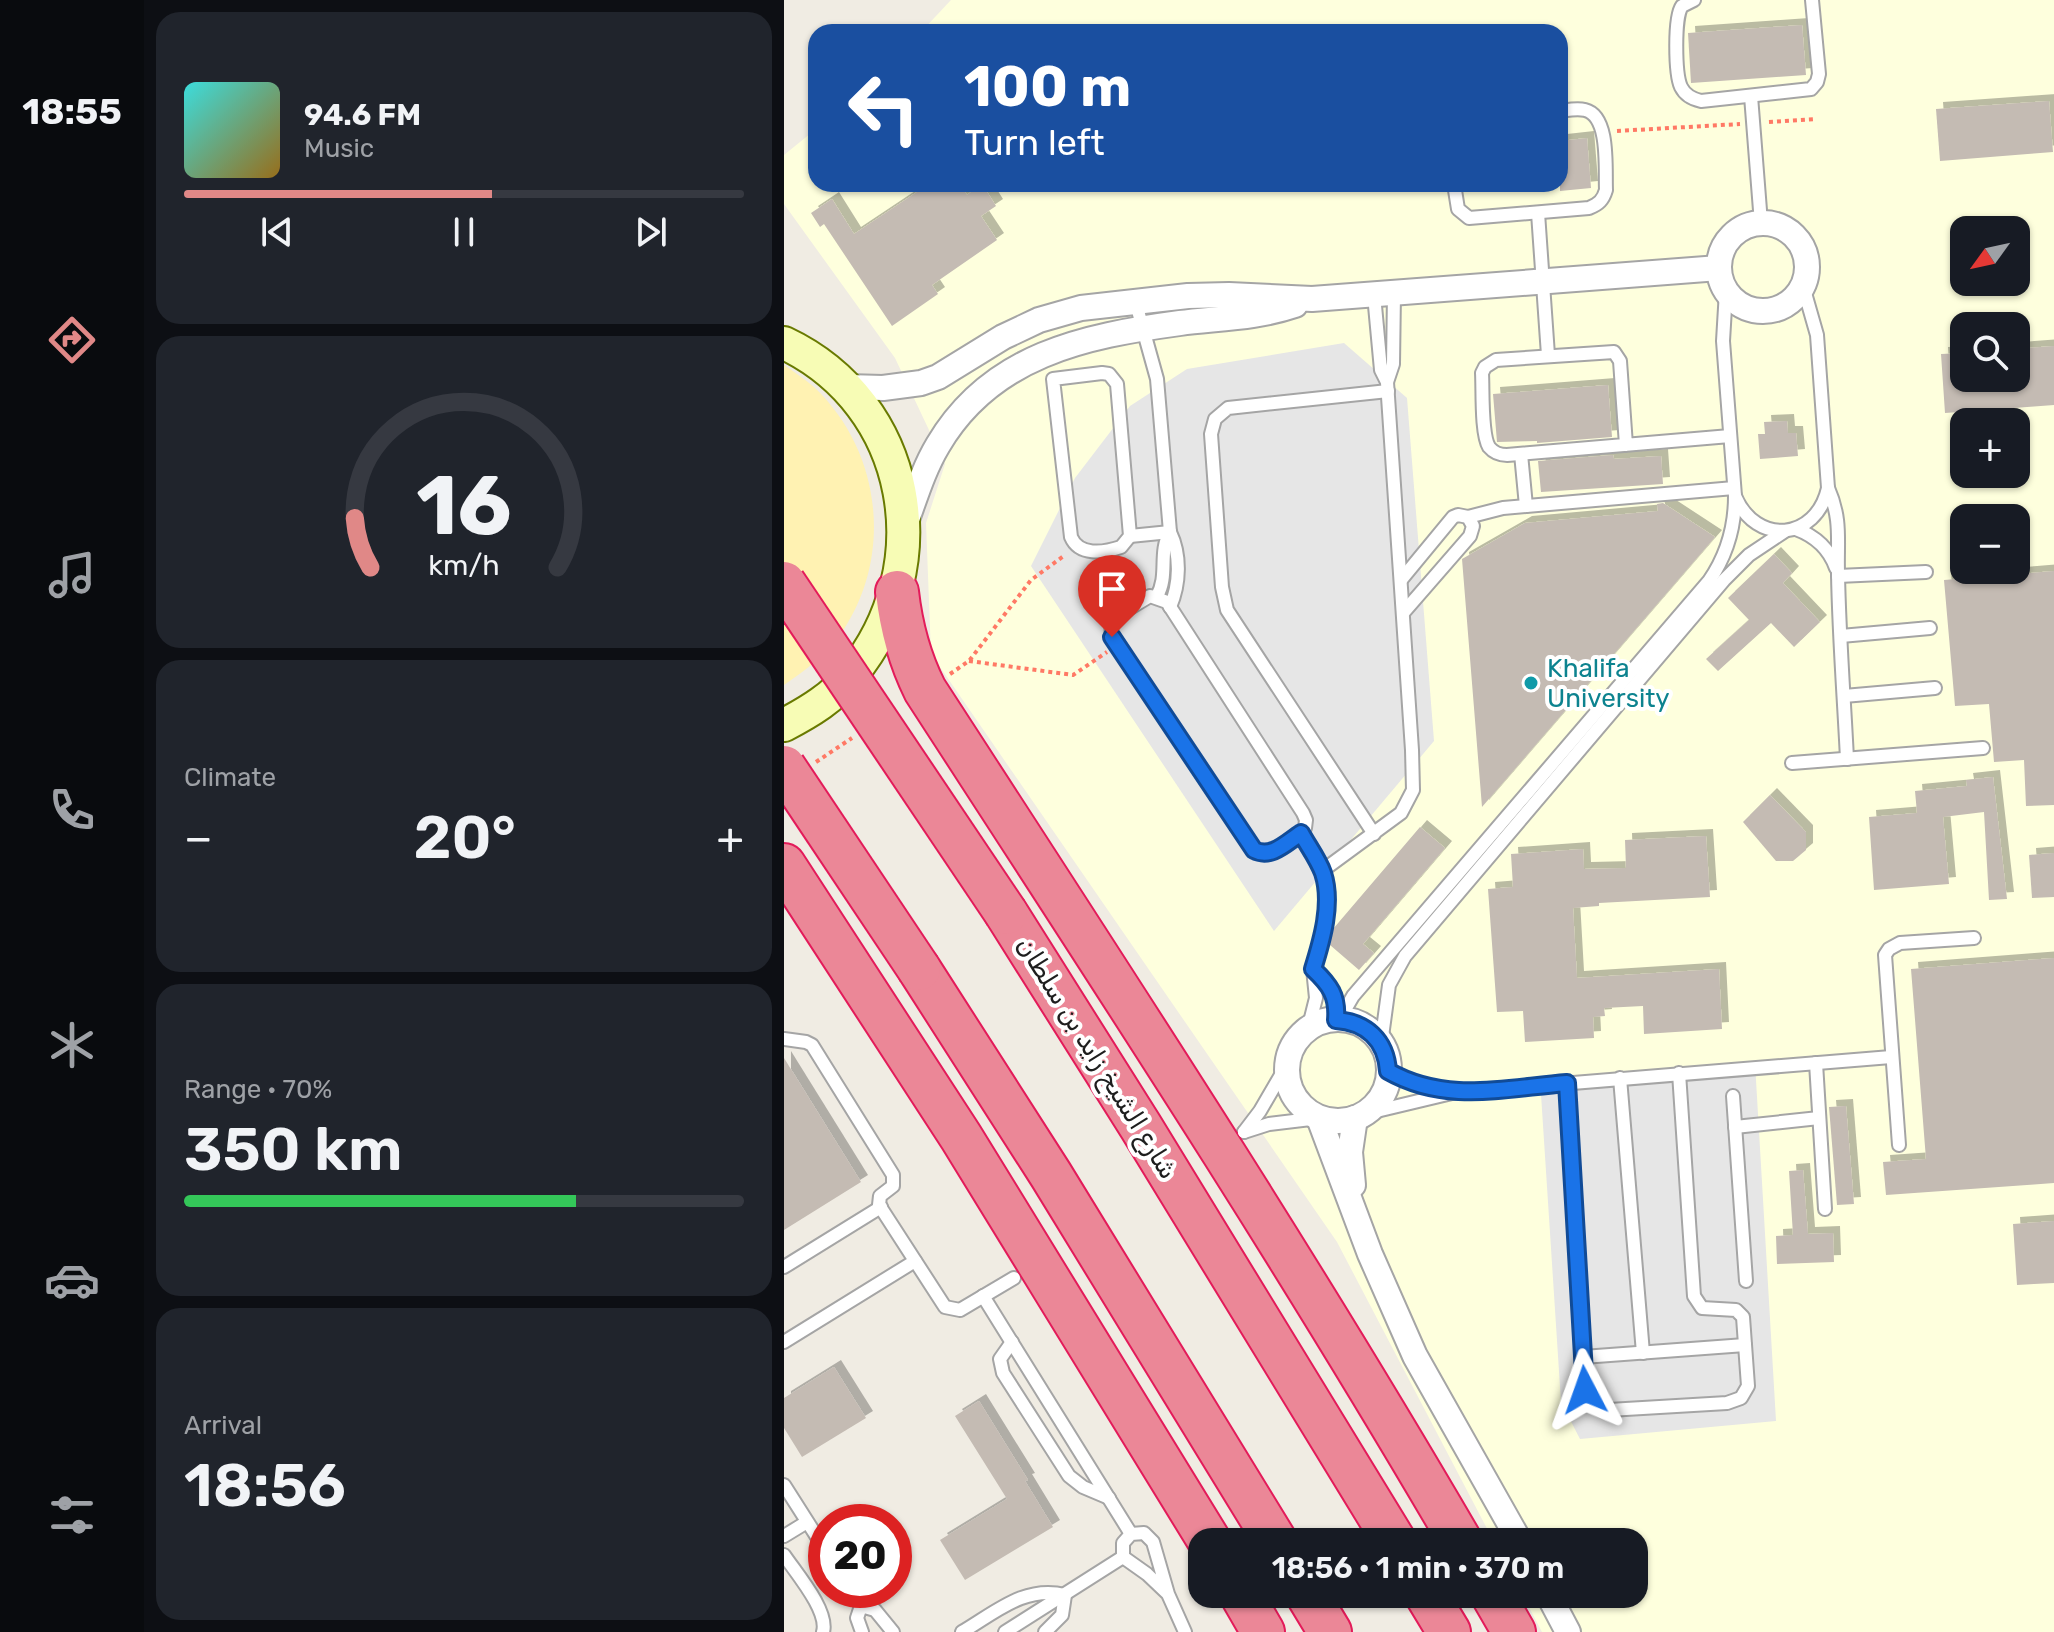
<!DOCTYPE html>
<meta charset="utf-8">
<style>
:root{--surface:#171b24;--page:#20242c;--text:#f1f3f6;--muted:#9ea1a6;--line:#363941;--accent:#e08887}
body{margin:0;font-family:Rubik,"Noto Naskh Arabic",sans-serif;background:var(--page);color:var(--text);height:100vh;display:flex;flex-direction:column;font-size:30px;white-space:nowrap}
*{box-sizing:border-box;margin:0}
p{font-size:26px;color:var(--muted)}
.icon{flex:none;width:44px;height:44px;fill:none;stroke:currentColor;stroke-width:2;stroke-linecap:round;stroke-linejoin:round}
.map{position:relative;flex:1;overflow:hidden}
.sheet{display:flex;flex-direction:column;gap:12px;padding:12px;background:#0d0f14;width:640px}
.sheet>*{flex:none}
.banner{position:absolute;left:24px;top:24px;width:760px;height:168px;border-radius:24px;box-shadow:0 2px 6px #0004;background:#1a4fa0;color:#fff;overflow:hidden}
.needle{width:52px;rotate:237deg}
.controls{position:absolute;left:1166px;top:216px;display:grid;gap:16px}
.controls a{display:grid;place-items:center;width:80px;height:80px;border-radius:16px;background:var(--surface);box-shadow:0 2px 6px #0004;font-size:40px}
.speed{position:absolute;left:24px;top:1504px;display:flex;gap:16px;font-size:40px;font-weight:700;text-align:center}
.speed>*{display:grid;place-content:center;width:104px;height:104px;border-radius:50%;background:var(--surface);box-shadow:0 2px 6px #0004;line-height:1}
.speed .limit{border:12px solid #d22;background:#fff;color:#111}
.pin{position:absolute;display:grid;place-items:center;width:68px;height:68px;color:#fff;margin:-82px -34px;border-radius:50% 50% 50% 0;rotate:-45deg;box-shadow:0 0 8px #0007}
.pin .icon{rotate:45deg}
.me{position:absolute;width:88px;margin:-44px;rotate:356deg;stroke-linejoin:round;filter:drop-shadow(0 0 6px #0008)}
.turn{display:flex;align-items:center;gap:28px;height:168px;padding:0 24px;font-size:36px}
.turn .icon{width:104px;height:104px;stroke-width:2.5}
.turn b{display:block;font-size:56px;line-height:68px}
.big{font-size:60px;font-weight:600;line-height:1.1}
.sheet .card{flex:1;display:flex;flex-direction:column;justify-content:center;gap:12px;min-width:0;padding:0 28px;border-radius:24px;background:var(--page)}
.sheet .dial{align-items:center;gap:0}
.dial svg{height:208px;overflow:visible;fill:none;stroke:var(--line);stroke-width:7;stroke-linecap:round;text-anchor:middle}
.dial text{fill:var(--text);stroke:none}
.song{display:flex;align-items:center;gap:24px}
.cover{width:96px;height:96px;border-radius:12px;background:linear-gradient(135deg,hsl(180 70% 55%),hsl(40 70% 35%))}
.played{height:8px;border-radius:4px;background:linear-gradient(90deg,var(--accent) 55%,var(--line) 55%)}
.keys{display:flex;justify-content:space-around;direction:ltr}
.heat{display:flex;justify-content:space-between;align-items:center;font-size:44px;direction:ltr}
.charge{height:12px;border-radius:6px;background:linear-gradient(90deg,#34c759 70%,var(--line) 0)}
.trip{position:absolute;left:404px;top:1528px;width:460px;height:80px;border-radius:24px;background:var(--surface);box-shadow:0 2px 6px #0004;font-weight:600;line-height:80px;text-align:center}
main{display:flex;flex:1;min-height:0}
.menu{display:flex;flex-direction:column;width:144px;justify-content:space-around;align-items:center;background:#090b0e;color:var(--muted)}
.menu .icon{width:56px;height:56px}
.menu .selected{color:var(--accent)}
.menu b{font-size:36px;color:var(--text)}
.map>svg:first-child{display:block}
.education{fill:#feffdd;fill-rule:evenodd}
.sand{fill:#fff2b2}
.parking{fill:#e6e6e6}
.building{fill:#c4bbb3;filter:url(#shadow)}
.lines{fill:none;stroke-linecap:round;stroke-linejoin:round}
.lane-casing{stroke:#a5a5a5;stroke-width:16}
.street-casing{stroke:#a5a5a5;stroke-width:28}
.secondary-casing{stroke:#697a00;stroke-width:36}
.highway-casing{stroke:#e31b5a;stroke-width:46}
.path{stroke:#ff7965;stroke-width:4;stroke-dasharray:4 4;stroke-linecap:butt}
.lane{stroke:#fff;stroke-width:12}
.street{stroke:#fff;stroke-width:24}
.secondary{stroke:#f7fcb5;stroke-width:32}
.highway{stroke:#eb8797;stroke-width:42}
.highway-bridge-casing{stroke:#e31b5a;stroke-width:46;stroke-linecap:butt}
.highway-bridge{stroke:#eb8797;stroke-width:42}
.route-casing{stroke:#114b97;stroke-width:20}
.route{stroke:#1a73e8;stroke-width:14}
.culture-dot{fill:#0f9aa8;stroke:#fff;stroke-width:3}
.labels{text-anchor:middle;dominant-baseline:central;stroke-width:8;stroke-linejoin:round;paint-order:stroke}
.culture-label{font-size:26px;fill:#0d838f;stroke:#fff;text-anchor:start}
.street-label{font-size:26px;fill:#1e1e1e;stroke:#fff}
</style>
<main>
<nav class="menu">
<b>18:55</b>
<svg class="icon selected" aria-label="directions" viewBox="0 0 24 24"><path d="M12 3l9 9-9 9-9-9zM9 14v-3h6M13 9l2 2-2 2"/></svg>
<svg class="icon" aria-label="music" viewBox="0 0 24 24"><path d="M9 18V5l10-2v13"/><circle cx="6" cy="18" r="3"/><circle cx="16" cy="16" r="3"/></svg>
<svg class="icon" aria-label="phone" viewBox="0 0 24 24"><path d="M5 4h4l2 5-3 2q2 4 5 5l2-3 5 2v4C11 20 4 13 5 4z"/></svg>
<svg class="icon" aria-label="climate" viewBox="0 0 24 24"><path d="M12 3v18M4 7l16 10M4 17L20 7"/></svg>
<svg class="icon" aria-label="car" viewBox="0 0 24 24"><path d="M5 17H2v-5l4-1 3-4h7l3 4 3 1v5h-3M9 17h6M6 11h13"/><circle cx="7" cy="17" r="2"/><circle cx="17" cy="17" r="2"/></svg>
<svg class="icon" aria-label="filters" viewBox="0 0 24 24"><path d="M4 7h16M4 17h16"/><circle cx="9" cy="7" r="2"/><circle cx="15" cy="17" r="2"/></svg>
</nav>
<section class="sheet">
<div class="card">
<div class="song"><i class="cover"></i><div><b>94.6 FM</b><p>Music</p></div></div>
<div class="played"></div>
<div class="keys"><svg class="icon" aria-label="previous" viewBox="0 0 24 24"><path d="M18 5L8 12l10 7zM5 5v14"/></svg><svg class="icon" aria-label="pause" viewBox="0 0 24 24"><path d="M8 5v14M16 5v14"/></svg><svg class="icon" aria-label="next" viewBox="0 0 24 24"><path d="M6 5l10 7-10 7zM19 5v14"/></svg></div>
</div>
<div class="card dial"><svg viewBox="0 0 100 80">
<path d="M14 69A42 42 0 1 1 86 69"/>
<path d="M14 69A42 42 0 0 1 8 50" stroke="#e08887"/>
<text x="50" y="56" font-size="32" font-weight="700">16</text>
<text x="50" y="72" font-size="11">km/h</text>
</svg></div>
<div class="card"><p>Climate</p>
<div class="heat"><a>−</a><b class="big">20°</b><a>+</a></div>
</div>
<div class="card"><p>Range · 70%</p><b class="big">350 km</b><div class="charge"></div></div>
<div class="card"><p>Arrival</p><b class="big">18:56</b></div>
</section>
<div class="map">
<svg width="1270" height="1632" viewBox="0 0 1270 1632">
<defs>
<filter id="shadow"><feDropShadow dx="7" dy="-7" stdDeviation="0" flood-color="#0004"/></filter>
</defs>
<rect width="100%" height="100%" fill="#f0ece3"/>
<!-- education -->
<path class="education" d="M167,0H1270V1632H758L738,1594H850V1542H710L553,1242L147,654L142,523L161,464L111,358L0,204V155L32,129V184H776V32H137ZM1180,230H1232V282H1180ZM1180,326H1232V378H1180ZM1180,422H1232V474H1180ZM1180,518H1232V570H1180Z"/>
<!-- sand -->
<path class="sand" d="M0,365C10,372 21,379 30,387C97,450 110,555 58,632C43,654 22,670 0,685Z"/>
<!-- parking -->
<g class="parking">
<polygon points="560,343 623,398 650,741 490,931 247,566 291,478 346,406 403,369"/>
<polygon points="971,1063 992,1421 796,1439 777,1402 756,1079 783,1083"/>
</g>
<!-- building -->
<g class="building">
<polygon points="1018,25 1022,75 907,83 904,33"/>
<polygon points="1265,101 1269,152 1156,161 1152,109"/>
<polygon points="803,138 807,188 776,191 776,141"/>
<polygon points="145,184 176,184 183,195 198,184 212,206 197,216 213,240 148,285 154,294 108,326 40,224 36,227 27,213 48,199 70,234"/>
<polygon points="1270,346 1270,405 1161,413 1157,354 1180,353 1180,378 1232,378 1232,349"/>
<polygon points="824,385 828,437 753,443 753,441 713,442 709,394"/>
<polygon points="1003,421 1004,433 1012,433 1014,456 976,459 974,434 981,434 980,422"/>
<polygon points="829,455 830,459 877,456 879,484 757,492 754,461"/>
<polygon points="879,503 931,537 698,807 678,559 741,523 874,511 873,504"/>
<polygon points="990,554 1008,573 999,583 1036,622 1010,647 987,623 934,671 922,659 965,620 944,598"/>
<polygon points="1270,571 1270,805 1242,806 1240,760 1210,762 1205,704 1171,706 1160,580"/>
<polygon points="1209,777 1223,899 1205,900 1200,812 1159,817 1165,884 1090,890 1085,817 1133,813 1131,791 1183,786 1182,780"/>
<polygon points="986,795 1022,832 1022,850 1009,861 992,861 959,822"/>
<polygon points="636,827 661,848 579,944 590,953 575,970 546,945 549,929"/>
<polygon points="922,836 926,897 815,903 815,906 789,908 793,978 935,969 938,1029 860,1034 859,1006 820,1008 821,1016 809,1017 810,1038 741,1042 739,1011 713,1012 704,889 729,887 727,854 799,849 800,869 842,868 841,840"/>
<polygon points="1270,853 1270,897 1248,898 1245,855"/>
<polygon points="1270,958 1270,1183 1102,1195 1099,1162 1142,1159 1127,969"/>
<polygon points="0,1058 77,1182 0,1230"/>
<polygon points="1062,1106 1070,1204 1053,1205 1045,1107"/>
<polygon points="1019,1170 1024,1234 1049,1233 1050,1262 993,1264 992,1236 1009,1235 1005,1171"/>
<polygon points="1270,1221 1270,1283 1233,1285 1229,1224"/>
<polygon points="50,1367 82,1418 18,1457 0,1428 0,1398"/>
<polygon points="195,1401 244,1480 241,1481 269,1527 181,1580 156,1540 223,1499 171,1416"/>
</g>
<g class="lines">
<defs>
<g id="lane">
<path d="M910,0L898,6C890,17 891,74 897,87C901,95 908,99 917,101L1027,89L1033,82L1035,74L1028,0"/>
<polyline points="967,96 977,223"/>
<path d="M670,184L674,209L685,218L805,208C815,204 819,200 822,190C821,168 826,116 801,110C793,108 784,110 776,111"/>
<polyline points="754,213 764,355"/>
<path d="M942,291L939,341L951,496C972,546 1032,541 1044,488L1033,335L1019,286"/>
<path d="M351,300L373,379L386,532C397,555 396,584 386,607"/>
<path d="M318,373L325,374L333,384L346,536L337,547C319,553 295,556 287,537L269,379Z"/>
<polyline points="603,382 609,364 610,293"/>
<path d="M842,445L836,361L830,352L712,360L701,367L698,373C699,390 697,434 705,447C710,453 715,455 723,455L946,436"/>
<polyline points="737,454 742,506"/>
<path d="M1044,488C1058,520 1053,540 1054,573C1055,635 1060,697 1063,759"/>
<polyline points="684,517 719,508 950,488"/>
<path d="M1012,529C1031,536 1045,548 1052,568"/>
<polyline points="346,536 386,532"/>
<polyline points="1054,576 1142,572"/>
<polyline points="617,580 669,517 674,515 684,517 689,526 686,536 619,613"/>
<path d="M366,596L383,602L519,813L522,820L521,828C510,841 487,859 470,850L328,637L327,623L331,617Z"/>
<path d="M373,596C385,575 374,553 386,532"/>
<polyline points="1057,636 1146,628"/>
<polyline points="1060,696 1151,688"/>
<polyline points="1008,763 1199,748"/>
<polyline points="517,833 538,871"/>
<polyline points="590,834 443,610 438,587 427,434 431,419 444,408 604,391"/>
<polyline points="529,969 551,995 553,1017"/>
<path d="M555,1020L569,996L925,581C943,555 951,528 951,496"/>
<polyline points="524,1030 532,998 529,969 539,936 541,917 541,883 538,871 617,813 629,790 628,750 603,382 597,370 590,295"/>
<polyline points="0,1039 22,1042 28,1045 109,1175 109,1186 96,1196 95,1205 161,1307 176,1310 230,1278"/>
<polyline points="597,1044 605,985 621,956 940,580 965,555 1001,531"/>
<polyline points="1032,1063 1041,1209"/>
<polyline points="604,1071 635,1086 661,1092"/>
<polyline points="836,1078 859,1353"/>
<path d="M783,1083L801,1390C806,1402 812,1408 825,1410L943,1403L957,1398L964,1386L959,1317L952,1310L918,1308L910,1296L895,1073"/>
<polyline points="949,1096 962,1281"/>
<polyline points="580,1114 668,1093 1107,1057"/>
<polyline points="951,1127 1035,1118"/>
<polyline points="460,1132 476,1111 504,1063"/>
<polyline points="460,1132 485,1124 535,1118"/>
<polyline points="1115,1145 1101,955 1105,949 1116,943 1190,938"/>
<polyline points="0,1267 97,1207"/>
<polyline points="199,1296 347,1534"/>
<polyline points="0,1342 131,1261"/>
<polyline points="228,1342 216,1359 219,1373 285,1476 299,1487 325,1498"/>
<polyline points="799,1357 961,1345"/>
<polyline points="0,1485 42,1551"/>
<polyline points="0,1536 23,1522"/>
<path d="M0,1555C12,1573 45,1611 39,1632"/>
<polyline points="67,1590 77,1606 91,1610 109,1632"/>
<polyline points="384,1594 363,1574 339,1557 339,1543 347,1534 360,1533 369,1542 384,1594 401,1632"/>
<polyline points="77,1606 73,1618 78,1632"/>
<path d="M178,1632C212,1612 241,1585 281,1595L278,1615L261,1632"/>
<polyline points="221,1632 339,1557"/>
</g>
<g id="street">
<circle cx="979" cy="267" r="44"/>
<polyline points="63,387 99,388 137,383 154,377 219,337 255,320 297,308 404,296 445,295 528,299 935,268"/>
<path d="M121,525C131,498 139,470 154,445C207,355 300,336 396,323C435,318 473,318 511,305"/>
<circle cx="554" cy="1070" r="51"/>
<polyline points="535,1118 586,1254 631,1356 736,1542"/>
<polyline points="569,1185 566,1152 571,1118"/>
<polyline points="764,1594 784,1632"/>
</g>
<path id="secondary" d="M0,343C129,404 156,567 68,674C50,697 25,712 0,725"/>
<g id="highway">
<path d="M113,592C117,628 125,658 141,690C324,972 508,1252 677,1542"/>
<polyline points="0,865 177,1137 426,1542"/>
<polyline points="222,913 357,1127 611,1542"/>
<polyline points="135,969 267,1175 492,1542"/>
<polyline points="457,1594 479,1632"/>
<polyline points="523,1594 546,1632"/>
<polyline points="642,1594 665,1632"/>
<polyline points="708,1594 730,1632"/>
</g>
</defs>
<!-- lane casing -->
<use href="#lane" class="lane-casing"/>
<!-- street casing -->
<use href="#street" class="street-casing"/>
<!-- secondary casing -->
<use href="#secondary" class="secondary-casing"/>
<!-- highway casing -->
<use href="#highway" class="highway-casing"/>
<!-- path -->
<g class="path">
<polyline points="985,122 1031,119"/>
<polyline points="833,131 956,124"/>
<polyline points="185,661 289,675 323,652"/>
<polyline points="166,674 185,661 247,580 281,555"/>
<polyline points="32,762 68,738"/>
</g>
<!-- lane -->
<use href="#lane" class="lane"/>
<!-- street -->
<use href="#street" class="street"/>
<!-- secondary -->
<use href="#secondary" class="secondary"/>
<!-- highway -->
<use href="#highway" class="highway"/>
<defs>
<g id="highway-bridge">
<polyline points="0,583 222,913"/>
<polyline points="0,767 135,969"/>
</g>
</defs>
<!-- highway-bridge casing -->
<use href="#highway-bridge" class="highway-bridge-casing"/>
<!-- highway-bridge -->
<use href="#highway-bridge" class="highway-bridge"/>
</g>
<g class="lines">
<defs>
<path id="route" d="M328,637L470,850C487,859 502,843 517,833C524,846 534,859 539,873C549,903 538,940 529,969C546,985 554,996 552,1020C582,1022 602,1040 604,1071C662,1104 720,1088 783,1083L801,1390"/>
</defs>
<!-- route casing -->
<use href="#route" class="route-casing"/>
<!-- route -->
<use href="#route" class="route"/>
</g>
<!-- markers -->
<circle class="culture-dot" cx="747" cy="683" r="8"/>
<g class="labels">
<!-- culture labels -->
<g class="culture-label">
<text x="763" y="668">Khalifa<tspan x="763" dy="30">University</tspan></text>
</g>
<!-- street labels -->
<g class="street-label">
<text transform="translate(313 1058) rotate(58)">شارع الشيخ زايد بن سلطان</text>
</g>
</g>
</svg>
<div class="controls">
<a><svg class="needle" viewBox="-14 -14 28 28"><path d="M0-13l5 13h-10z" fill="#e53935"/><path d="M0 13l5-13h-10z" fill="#9ea1a6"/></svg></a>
<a><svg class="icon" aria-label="search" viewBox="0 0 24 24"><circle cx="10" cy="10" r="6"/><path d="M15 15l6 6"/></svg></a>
<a>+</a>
<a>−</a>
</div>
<div class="speed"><div class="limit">20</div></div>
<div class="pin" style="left:328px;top:637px;background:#d93025"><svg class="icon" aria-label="arrive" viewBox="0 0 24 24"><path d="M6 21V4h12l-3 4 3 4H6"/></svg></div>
<svg class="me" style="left:801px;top:1390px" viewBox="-20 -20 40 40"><path d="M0-17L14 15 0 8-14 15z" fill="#1a73e8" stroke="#fff" stroke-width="4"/></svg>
<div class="trip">18:56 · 1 min · 370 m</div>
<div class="banner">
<div class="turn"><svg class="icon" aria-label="left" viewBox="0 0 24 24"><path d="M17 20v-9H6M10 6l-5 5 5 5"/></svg><div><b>100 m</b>Turn left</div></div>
</div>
</div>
</main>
